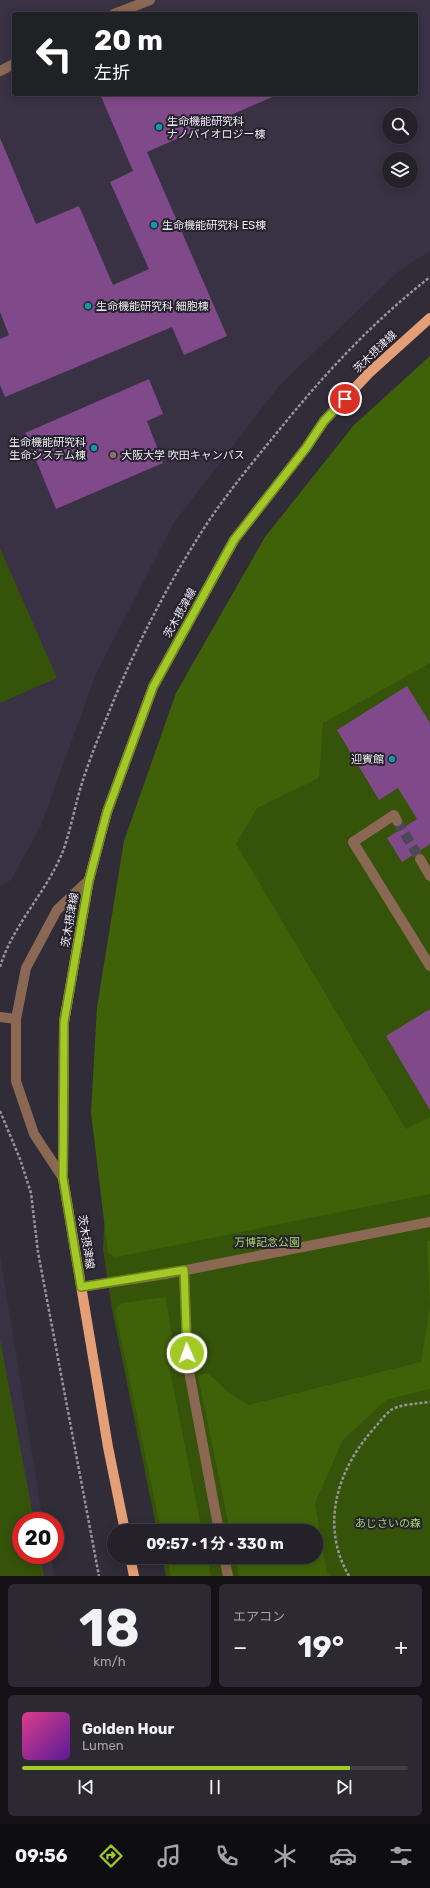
<!DOCTYPE html>
<html lang="ja">
<meta charset="utf-8">
<style>
:root{--surface:#24212a;--page:#2c2932;--text:#f1f3f6;--muted:#a3a3a8;--line:#413e47;--accent:#a3c927}
body{margin:0;font-family:Rubik,"Noto Sans JP",sans-serif;background:var(--page);color:var(--text);height:100vh;display:flex;flex-direction:column;font-size:15px;white-space:nowrap}
*{box-sizing:border-box;margin:0}
p{font-size:13px;color:var(--muted)}
.icon{flex:none;width:22px;height:22px;fill:none;stroke:currentColor;stroke-width:2;stroke-linecap:round;stroke-linejoin:round}
.map{position:relative;height:1576px;overflow:hidden}
.side{display:flex;flex-direction:column;gap:8px;padding:8px;background:#141217;flex:1}
.side>*{flex:none}
.banner{position:absolute;left:12px;top:12px;width:406px;height:84px;border-radius:4px;box-shadow:0 2px 10px #0003,0 0 0 1px var(--line);background:#202124;color:#fff;overflow:hidden}
.buttons{position:absolute;left:382px;top:108px;display:grid;gap:8px}
.buttons a{display:grid;place-items:center;width:36px;height:36px;border-radius:50%;background:var(--surface);box-shadow:0 2px 10px #0003,0 0 0 1px var(--line);font-size:20px}
.speed{position:absolute;left:12px;top:1512px;display:flex;gap:8px;font-size:20px;font-weight:700;text-align:center}
.speed>*{display:grid;place-content:center;width:52px;height:52px;border-radius:50%;background:var(--surface);box-shadow:0 2px 10px #0003,0 0 0 1px var(--line);line-height:1}
.speed .limit{border:6px solid #d22;background:#fff;color:#111}
.pin{position:absolute;display:grid;place-items:center;width:34px;height:34px;color:#fff;margin:-17px;border:2px solid #fff;border-radius:50%;box-shadow:0 1px 4px #0007}
.me{position:absolute;width:44px;margin:-22px;rotate:358deg;stroke-linejoin:round;filter:drop-shadow(0 0 3px #0008)}
.turn{display:flex;align-items:center;gap:14px;height:84px;padding:0 16px;font-size:18px}
.turn .icon{width:52px;height:52px;stroke-width:2.5}
.turn b{display:block;font-size:28px;line-height:34px}
.big{font-size:30px;font-weight:700;line-height:1.1}
.side .widget{flex:1;display:flex;flex-direction:column;justify-content:center;gap:6px;min-width:0;padding:0 14px;border-radius:6px;background:var(--page)}
.side .dial{align-items:center;gap:0}
.dial b{font-size:52px;line-height:1}
.song{display:flex;align-items:center;gap:12px}
.cover{width:48px;height:48px;border-radius:6px;background:linear-gradient(135deg,hsl(330 70% 55%),hsl(270 70% 35%))}
.played{height:4px;border-radius:2px;background:linear-gradient(90deg,var(--accent) 85%,var(--line) 85%)}
.keys{display:flex;justify-content:space-around;direction:ltr}
.heat{display:flex;justify-content:space-between;align-items:center;font-size:22px;direction:ltr}
.side .tiles{flex:1;display:grid;gap:8px;grid-template-columns:1fr 1fr}
.widget:last-child{grid-column:span 2}
.trip{position:absolute;left:107px;top:1524px;width:216px;height:40px;border-radius:20px;background:var(--surface);box-shadow:0 2px 10px #0003,0 0 0 1px var(--line);font-weight:700;line-height:40px;text-align:center}
.tabs{display:flex;height:64px;justify-content:space-around;align-items:center;background:#0e0d11;color:var(--muted)}
.tabs .icon{width:28px;height:28px}
.tabs .on{color:var(--accent)}
.tabs b{font-size:18px;color:var(--text)}
.map>svg:first-child{display:block}
.built{fill:#383244;fill-rule:evenodd}
.green{fill:#36530a}
.forest{fill:#3f6208}
.building{fill:#804989}
.lines{fill:none;stroke-linecap:round;stroke-linejoin:round}
.minor-tunnel{stroke:#4c4954;stroke-width:10;stroke-dasharray:10 5;stroke-linecap:butt}
.path{stroke:#97949e;stroke-width:2.5;stroke-dasharray:3 2;stroke-linecap:butt}
.minor{stroke:#8a6854;stroke-width:10}
.major{stroke:#e59f77;stroke-width:10}
.route-casing{stroke:#6a8319;stroke-width:10}
.route{stroke:#a3c927;stroke-width:7}
.culture-dot{fill:#0f9aa8;stroke:#26222e;stroke-width:1.5}
.education-dot{fill:#8d6e63;stroke:#26222e;stroke-width:1.5}
.labels{text-anchor:middle;dominant-baseline:central;stroke-width:4;stroke-linejoin:round;paint-order:stroke}
.poi-label{font-size:11px;fill:#edebf3;stroke:#26222e;text-anchor:start}
.street-label{font-size:11px;fill:#edebf3;stroke:#26222e}
.park-label{font-size:11px;fill:#a0d267;stroke:#26222e}
</style>
<div class="map">
<svg width="430" height="1576" viewBox="0 0 430 1576">
<rect width="100%" height="100%" fill="#302c38"/>
<!-- built -->
<g class="built">
<path d="M0,0H430V251L399,271L279,386L173,524L96,674L40,828L11,880L0,886ZM14,14H416V94H14ZM389,115H411V137H389ZM389,159H411V181H389Z"/>
<polygon points="0,1255 43,1521 21,1521 21,1555 50,1555 55,1576 0,1576"/>
</g>
<!-- green -->
<g class="green">
<polygon points="430,368 430,1576 166,1576 162,1557 316,1557 316,1531 157,1531 112,1309 103,1249 117,1000"/>
<polygon points="0,548 57,678 0,703"/>
<polygon points="0,1339 34,1521 21,1521 21,1555 40,1555 44,1576 0,1576"/>
</g>
<!-- forest -->
<g class="forest">
<polygon points="430,356 430,663 323,723 319,778 257,808 236,844 406,1129 430,1117 430,1194 116,1257 108,1253 91,1113 97,1007 124,841 176,693 265,537 354,425"/>
<polygon points="427,1241 430,1241 430,1389 386,1400 343,1440 315,1503 327,1573 330,1576 239,1576 235,1557 316,1557 316,1531 230,1531 198,1376 208,1373 229,1393 249,1405 421,1362 430,1306"/>
<polygon points="166,1297 172,1338 170,1371 202,1531 161,1531 115,1310 121,1303"/>
<polygon points="167,1557 207,1557 211,1576 171,1576"/>
</g>
<!-- building -->
<g class="building">
<polygon points="100,94 279,94 147,152 227,336 184,355 172,327 5,397 0,385 0,339 9,335 0,312 0,138 36,224 79,206 113,285 149,269 110,182 133,171"/>
<polygon points="149,379 163,414 147,421 163,463 56,509 25,433"/>
<polygon points="407,686 430,723 430,844 402,862 387,838 417,819 398,788 379,800 337,730"/>
<polygon points="430,1009 430,1110 386,1036"/>
</g>
<g class="lines">
<!-- minor-tunnel -->
<polyline class="minor-tunnel" points="397,821 420,859"/>
<!-- path -->
<g class="path">
<path d="M0,967C13,924 47,892 63,851C71,829 75,805 82,783C89,761 98,738 107,717C134,649 168,583 208,522C231,488 258,456 284,424C328,370 375,320 430,277"/>
<polyline points="0,1111 20,1159 31,1193 38,1252 99,1576"/>
<path d="M349,1576C319,1524 338,1467 377,1425C381,1420 386,1414 391,1410C397,1405 421,1403 430,1402"/>
</g>
<!-- minor -->
<g class="minor">
<polyline points="114,14 150,0"/>
<polyline points="0,71 14,64"/>
<polyline points="397,821 394,815 353,842 430,966"/>
<polyline points="420,859 430,876"/>
<polyline points="0,1017 16,1019"/>
<polyline points="63,1178 34,1134 16,1081 16,1019 26,968 57,910 89,880"/>
<polyline points="184,1270 188,1366 219,1531"/>
<polyline points="81,1287 166,1274 430,1222"/>
<polyline points="224,1557 228,1576"/>
</g>
<!-- major -->
<g class="major">
<polyline points="125,1531 108,1447 63,1178 64,1022 89,880 107,812 153,687 234,540 306,448 324,421 369,373 430,318"/>
<polyline points="130,1557 134,1576"/>
</g>
</g>
<g class="lines">
<defs>
<polyline id="route" points="187,1353 184,1270 81,1287 63,1178 64,1022 89,880 107,812 153,687 234,540 306,448 324,421 345,399"/>
</defs>
<!-- route casing -->
<use href="#route" class="route-casing"/>
<!-- route -->
<use href="#route" class="route"/>
</g>
<!-- markers -->
<g class="culture-dot">
<circle cx="159" cy="127" r="4"/>
<circle cx="154" cy="225" r="4"/>
<circle cx="88" cy="306" r="4"/>
<circle cx="94" cy="448" r="4"/>
<circle cx="392" cy="759" r="4"/>
</g>
<circle class="education-dot" cx="113" cy="455" r="4"/>
<g class="labels">
<!-- poi labels -->
<g class="poi-label">
<text x="167" y="121">生命機能研究科<tspan x="167" dy="13">ナノバイオロジー棟</tspan></text>
<text x="162" y="225">生命機能研究科 ES棟</text>
<text x="96" y="306">生命機能研究科 細胞棟</text>
<text x="86" y="442" text-anchor="end">生命機能研究科<tspan x="86" dy="13">生命システム棟</tspan></text>
<text x="121" y="455">大阪大学 吹田キャンパス</text>
<text x="384" y="759" text-anchor="end">迎賓館</text>
</g>
<!-- street labels -->
<g class="street-label">
<text transform="translate(375 352) rotate(-44)">茨木摂津線</text>
<text transform="translate(180 613) rotate(-61)">茨木摂津線</text>
<text transform="translate(70 920) rotate(-80)">茨木摂津線</text>
<text transform="translate(86 1242) rotate(81)">茨木摂津線</text>
</g>
<!-- park labels -->
<g class="park-label">
<text x="267" y="1242">万博記念公園</text>
<text x="388" y="1523">あじさいの森</text>
</g>
</g>
</svg>
<div class="buttons">
<a><svg class="icon" aria-label="search" viewBox="0 0 24 24"><circle cx="10" cy="10" r="6"/><path d="M15 15l6 6"/></svg></a>
<a><svg class="icon" aria-label="layers" viewBox="0 0 24 24"><path d="M12 4l9 5-9 5-9-5zM3 14l9 5 9-5"/></svg></a>
</div>
<div class="speed"><div class="limit">20</div></div>
<div class="pin" style="left:345px;top:399px;background:#d93025"><svg class="icon" aria-label="arrive" viewBox="0 0 24 24"><path d="M6 21V4h12l-3 4 3 4H6"/></svg></div>
<svg class="me" style="left:187px;top:1353px" viewBox="-20 -20 40 40"><circle r="17" fill="#a3c927" stroke="#fff" stroke-width="3"/><path d="M0-11L8 9 0 5-8 9z" fill="#fff"/></svg>
<div class="trip">09:57 · 1 分 · 330 m</div>
<div class="banner">
<div class="turn"><svg class="icon" aria-label="left" viewBox="0 0 24 24"><path d="M17 20v-9H6M10 6l-5 5 5 5"/></svg><div><b>20 m</b>左折</div></div>
</div>
</div>
<section class="side">
<div class="tiles">
<div class="widget dial"><b>18</b><p>km/h</p></div>
<div class="widget"><p>エアコン</p>
<div class="heat"><a>−</a><b class="big">19°</b><a>+</a></div>
</div>
<div class="widget">
<div class="song"><i class="cover"></i><div><b>Golden Hour</b><p>Lumen</p></div></div>
<div class="played"></div>
<div class="keys"><svg class="icon" aria-label="previous" viewBox="0 0 24 24"><path d="M18 5L8 12l10 7zM5 5v14"/></svg><svg class="icon" aria-label="pause" viewBox="0 0 24 24"><path d="M8 5v14M16 5v14"/></svg><svg class="icon" aria-label="next" viewBox="0 0 24 24"><path d="M6 5l10 7-10 7zM19 5v14"/></svg></div>
</div>
</div>
</section>
<nav class="tabs">
<b>09:56</b>
<svg class="icon on" aria-label="directions" viewBox="0 0 24 24"><path d="M12 3l9 9-9 9-9-9zM9 14v-3h6M13 9l2 2-2 2"/></svg>
<svg class="icon" aria-label="music" viewBox="0 0 24 24"><path d="M9 18V5l10-2v13"/><circle cx="6" cy="18" r="3"/><circle cx="16" cy="16" r="3"/></svg>
<svg class="icon" aria-label="phone" viewBox="0 0 24 24"><path d="M5 4h4l2 5-3 2q2 4 5 5l2-3 5 2v4C11 20 4 13 5 4z"/></svg>
<svg class="icon" aria-label="climate" viewBox="0 0 24 24"><path d="M12 3v18M4 7l16 10M4 17L20 7"/></svg>
<svg class="icon" aria-label="car" viewBox="0 0 24 24"><path d="M5 17H2v-5l4-1 3-4h7l3 4 3 1v5h-3M9 17h6M6 11h13"/><circle cx="7" cy="17" r="2"/><circle cx="17" cy="17" r="2"/></svg>
<svg class="icon" aria-label="filters" viewBox="0 0 24 24"><path d="M4 7h16M4 17h16"/><circle cx="9" cy="7" r="2"/><circle cx="15" cy="17" r="2"/></svg>
</nav>
